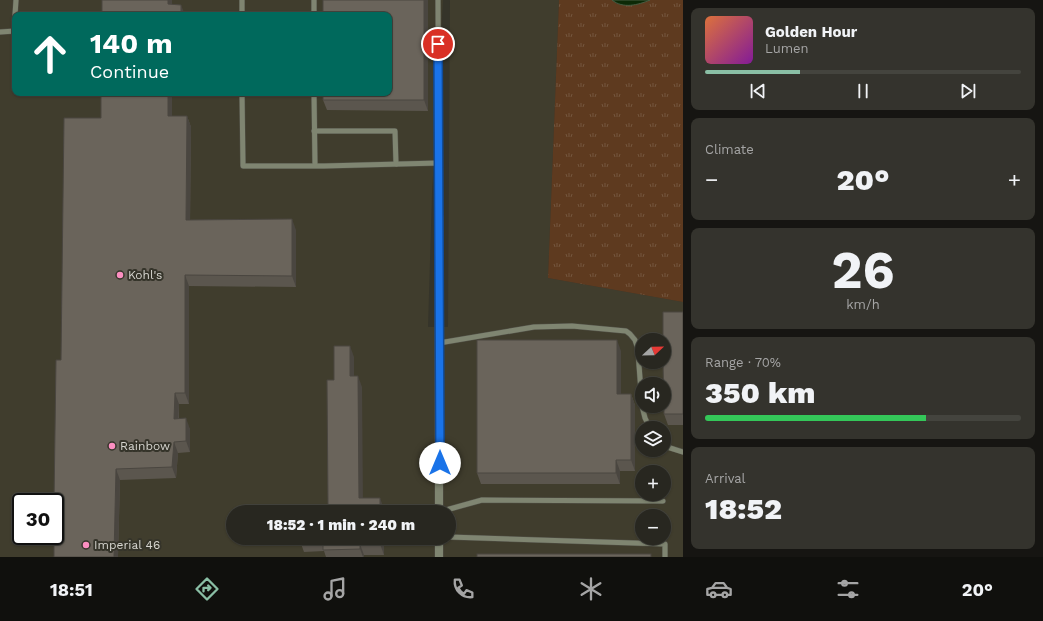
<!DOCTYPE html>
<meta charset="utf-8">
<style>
:root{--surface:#282720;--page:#34332d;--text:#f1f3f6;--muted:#a5a5a5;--line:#44443e;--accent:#8abfa5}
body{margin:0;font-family:"Work Sans",sans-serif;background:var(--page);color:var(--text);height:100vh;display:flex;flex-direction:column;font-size:15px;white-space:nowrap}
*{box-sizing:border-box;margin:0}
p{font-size:13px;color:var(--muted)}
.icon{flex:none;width:22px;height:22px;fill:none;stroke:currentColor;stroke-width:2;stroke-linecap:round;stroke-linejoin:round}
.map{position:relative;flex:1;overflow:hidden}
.side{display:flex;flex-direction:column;gap:8px;padding:8px;background:#161512;width:360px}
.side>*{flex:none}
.hud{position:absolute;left:12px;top:12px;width:380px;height:84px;border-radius:8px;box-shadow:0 1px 3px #0004,0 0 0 1px var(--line);background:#00695c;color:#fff;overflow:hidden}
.needle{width:26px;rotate:68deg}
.buttons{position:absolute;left:635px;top:333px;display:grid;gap:8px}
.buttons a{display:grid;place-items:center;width:36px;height:36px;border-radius:50%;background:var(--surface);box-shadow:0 1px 3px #0004,0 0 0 1px var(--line);font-size:20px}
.speed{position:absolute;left:12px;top:493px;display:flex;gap:8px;font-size:20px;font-weight:700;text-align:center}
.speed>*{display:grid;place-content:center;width:52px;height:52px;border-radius:50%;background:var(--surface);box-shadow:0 1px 3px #0004,0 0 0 1px var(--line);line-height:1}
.speed .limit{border:2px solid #111;border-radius:6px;background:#fff;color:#111}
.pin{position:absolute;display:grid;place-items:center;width:34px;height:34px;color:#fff;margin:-17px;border:2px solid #fff;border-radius:50%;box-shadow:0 1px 4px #0007}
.me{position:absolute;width:44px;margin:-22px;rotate:0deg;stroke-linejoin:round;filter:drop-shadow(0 0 3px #0008)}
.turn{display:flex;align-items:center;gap:14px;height:84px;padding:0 12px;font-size:18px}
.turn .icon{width:52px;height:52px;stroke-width:2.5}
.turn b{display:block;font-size:28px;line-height:34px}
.big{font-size:30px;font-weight:800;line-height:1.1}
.side .tile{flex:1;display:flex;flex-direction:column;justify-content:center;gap:6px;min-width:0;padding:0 14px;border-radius:8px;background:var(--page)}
.side .dial{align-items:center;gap:0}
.dial b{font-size:52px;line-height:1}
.song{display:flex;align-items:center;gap:12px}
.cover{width:48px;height:48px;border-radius:6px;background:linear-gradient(135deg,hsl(20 70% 55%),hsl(290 70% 35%))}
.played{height:4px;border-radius:2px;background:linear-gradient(90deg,var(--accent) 30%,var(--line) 30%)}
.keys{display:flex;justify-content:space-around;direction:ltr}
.heat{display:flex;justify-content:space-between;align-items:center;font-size:22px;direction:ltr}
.charge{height:6px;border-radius:3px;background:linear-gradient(90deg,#34c759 70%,var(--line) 0)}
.trip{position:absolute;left:226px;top:505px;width:230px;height:40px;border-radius:20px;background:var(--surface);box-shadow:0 1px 3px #0004,0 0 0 1px var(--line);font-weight:800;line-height:40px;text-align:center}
.dock{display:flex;height:64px;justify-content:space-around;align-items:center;background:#10100d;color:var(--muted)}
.dock .icon{width:28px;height:28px}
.dock .active{color:var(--accent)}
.dock b{font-size:18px;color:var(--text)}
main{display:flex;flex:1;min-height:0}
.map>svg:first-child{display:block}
.built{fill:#403d2d;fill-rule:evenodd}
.grass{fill:url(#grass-tufts)}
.water{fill:#0c2a07;stroke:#495d43}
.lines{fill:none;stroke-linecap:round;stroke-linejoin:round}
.service-casing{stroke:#525148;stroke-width:6}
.minor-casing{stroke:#525148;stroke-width:9}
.service{stroke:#7f8571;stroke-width:5}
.minor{stroke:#7f8571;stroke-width:8}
.wall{fill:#5b564e}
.shaded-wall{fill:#4a4640}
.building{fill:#6a645b;stroke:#4a4640}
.route-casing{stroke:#114b97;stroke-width:10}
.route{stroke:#1a73e8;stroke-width:7}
.poi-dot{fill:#fc8fc1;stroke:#35342a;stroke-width:1.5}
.labels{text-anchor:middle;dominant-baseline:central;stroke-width:4;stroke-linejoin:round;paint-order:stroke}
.poi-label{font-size:12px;fill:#d6d5cf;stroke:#35342a;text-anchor:start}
</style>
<main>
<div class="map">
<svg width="683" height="557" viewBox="0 0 683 557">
<defs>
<pattern id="grass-tufts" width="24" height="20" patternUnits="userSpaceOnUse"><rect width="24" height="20" fill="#5e3a1f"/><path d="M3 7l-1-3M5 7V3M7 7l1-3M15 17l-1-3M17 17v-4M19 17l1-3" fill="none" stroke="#74563e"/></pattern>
</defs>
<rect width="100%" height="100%" fill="#35342a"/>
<!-- built -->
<path class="built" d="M0,0H443L432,193L428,327H448L450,0H559L548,278L683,302V557H0ZM15,15H389V93H15ZM642,340H664V362H642ZM642,384H664V406H642ZM642,428H664V450H642ZM642,472H664V494H642ZM21,502H55V536H21ZM233,512H449V538H233ZM642,516H664V538H642Z"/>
<!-- grass -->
<polygon class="grass" points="559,0 612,0 617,4 641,3 650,0 683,0 683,302 548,278"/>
<!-- water -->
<path class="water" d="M612,0H650C638,5 623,9 612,0Z"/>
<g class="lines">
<defs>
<g id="service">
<polyline points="242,0 242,15"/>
<polyline points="314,0 314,15"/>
<polyline points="438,0 439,217"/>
<polyline points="15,15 16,0"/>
<polyline points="0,32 15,31"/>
<polyline points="242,93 243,166 324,166 438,163"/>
<polyline points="314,93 315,165"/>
<polyline points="314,131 395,131 396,164"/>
<polyline points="439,343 534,327 572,326 626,331 630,334 635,340 638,349 639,365 642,405"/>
<polyline points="642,406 645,418 650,428"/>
<polyline points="664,446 683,452"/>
<polyline points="439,512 482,500 663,501"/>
<polyline points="449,537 665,544 665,557"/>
</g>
<g id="minor">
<polyline points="439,217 439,512"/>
<polyline points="439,557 439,538"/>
</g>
</defs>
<!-- service casing -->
<use href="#service" class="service-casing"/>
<!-- minor casing -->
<use href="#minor" class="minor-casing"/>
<!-- service -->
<use href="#service" class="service"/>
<!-- minor -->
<use href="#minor" class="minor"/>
</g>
<!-- wall -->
<g class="wall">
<polygon points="323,0 428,0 428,111 327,110 323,100"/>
<polygon points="101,93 172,93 172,116 187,116 191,127 190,220 296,230 296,287 189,286 189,404 179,404 179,418 190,429 190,452 178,453 176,478 120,480 118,557 54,557 61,360 101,118"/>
<polygon points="683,312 683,425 668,425 664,414"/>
<polygon points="621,351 621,394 631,394 635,405 635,471 620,471 620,484 481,484 477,473"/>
<polygon points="300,538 384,538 384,555 364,555 364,557 326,557 324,551 304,552 300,541"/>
</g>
<!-- shaded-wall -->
<g class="shaded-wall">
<polygon points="168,0 172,0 172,15 168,4"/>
<polygon points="424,0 428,0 428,111 424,100"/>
<polygon points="181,5 185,15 181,15"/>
<polygon points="168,93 172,93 172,127 168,116"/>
<polygon points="187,116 191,127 190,231 186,220"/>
<polygon points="292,219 296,230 296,287 292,276"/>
<polygon points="185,275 189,286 189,404 185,393"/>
<polygon points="617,340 621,351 621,405 617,394"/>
<polygon points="350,346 354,357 354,387 350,376"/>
<polygon points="358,376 362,387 363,509 359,498"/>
<polygon points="175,393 179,404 178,430 174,419"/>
<polygon points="631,394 635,405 635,471 631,460"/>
<polygon points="186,418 190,429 190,452 186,441"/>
<polygon points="174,442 178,453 176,478 172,467"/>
<polygon points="616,460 620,471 620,484 616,473"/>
<polygon points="116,469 120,480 118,557 114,557"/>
<polygon points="380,498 384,509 384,512 380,512"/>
<polygon points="380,538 384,538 384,555 380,544"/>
<polygon points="360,544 364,555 364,557 363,557 360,549"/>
</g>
<!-- building -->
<g class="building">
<polygon points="102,0 168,0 168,4 181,5 181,15 102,15"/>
<polygon points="323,0 424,0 424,100 323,100 323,93 389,93 389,15 323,15"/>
<polygon points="101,93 168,93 168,116 187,116 186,220 292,219 292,276 185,275 185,393 175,393 174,419 186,418 186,441 174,442 172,467 116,469 114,557 54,557 54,536 55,536 55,502 54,502 56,360 61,360 64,118 101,118"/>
<polygon points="663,312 683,312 683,414 664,414 663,362 664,362 664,340 663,340"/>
<polygon points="477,340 617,340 617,394 631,394 631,460 616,460 616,473 477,473"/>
<polygon points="334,346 350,346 350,376 358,376 359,498 380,498 380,512 305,512 305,505 328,505 327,380 334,380"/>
<polygon points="300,538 380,538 380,544 360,544 360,549 323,550 323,541 300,541"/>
<rect x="477" y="554" width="174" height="3"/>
</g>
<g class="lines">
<defs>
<polyline id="route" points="438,44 440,463"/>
</defs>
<!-- route casing -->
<use href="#route" class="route-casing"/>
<!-- route -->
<use href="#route" class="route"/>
</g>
<!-- markers -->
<g class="poi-dot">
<circle cx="120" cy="275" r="4"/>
<circle cx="112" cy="446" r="4"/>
<circle cx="86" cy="545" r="4"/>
</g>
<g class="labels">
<!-- poi labels -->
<g class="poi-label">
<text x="128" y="275">Kohl's</text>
<text x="120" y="446">Rainbow</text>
<text x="94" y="545">Imperial 46</text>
</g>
</g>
</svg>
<div class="buttons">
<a><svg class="needle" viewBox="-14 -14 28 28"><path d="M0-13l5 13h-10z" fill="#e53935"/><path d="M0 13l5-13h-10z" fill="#a5a5a5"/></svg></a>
<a><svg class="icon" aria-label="sound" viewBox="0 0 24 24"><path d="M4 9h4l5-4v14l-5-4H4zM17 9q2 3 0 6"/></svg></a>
<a><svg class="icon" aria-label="layers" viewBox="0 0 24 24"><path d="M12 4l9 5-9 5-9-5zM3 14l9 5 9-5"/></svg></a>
<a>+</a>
<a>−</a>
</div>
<div class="speed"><div class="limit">30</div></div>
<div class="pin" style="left:438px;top:44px;background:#d93025"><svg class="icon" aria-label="arrive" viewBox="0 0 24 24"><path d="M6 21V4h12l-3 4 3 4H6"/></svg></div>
<svg class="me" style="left:440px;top:463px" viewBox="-20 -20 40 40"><circle r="19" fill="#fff"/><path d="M0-13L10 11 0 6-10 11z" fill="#1a73e8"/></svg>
<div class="trip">18:52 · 1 min · 240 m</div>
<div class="hud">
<div class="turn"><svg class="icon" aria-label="ahead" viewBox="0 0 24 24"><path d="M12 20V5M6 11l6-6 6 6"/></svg><div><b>140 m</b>Continue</div></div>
</div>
</div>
<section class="side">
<div class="tile">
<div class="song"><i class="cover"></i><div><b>Golden Hour</b><p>Lumen</p></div></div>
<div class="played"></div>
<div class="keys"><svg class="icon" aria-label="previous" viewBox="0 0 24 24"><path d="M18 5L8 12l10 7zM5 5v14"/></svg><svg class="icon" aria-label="pause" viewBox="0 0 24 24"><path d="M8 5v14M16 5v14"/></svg><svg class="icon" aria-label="next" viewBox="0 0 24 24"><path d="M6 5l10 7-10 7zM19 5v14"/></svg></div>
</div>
<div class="tile"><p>Climate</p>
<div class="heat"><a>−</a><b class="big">20°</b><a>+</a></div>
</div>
<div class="tile dial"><b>26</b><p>km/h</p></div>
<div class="tile"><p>Range · 70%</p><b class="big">350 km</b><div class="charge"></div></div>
<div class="tile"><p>Arrival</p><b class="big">18:52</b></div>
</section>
</main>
<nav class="dock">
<b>18:51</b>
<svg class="icon active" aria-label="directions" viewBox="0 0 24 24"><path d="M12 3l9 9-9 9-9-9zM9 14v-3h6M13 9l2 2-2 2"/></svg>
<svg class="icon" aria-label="music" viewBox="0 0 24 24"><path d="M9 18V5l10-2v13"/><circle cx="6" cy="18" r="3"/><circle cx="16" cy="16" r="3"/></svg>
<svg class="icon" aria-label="phone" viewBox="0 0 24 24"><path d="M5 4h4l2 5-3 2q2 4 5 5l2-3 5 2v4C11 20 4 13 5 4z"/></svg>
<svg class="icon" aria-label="climate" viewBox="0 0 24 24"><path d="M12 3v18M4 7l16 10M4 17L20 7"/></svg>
<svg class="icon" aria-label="car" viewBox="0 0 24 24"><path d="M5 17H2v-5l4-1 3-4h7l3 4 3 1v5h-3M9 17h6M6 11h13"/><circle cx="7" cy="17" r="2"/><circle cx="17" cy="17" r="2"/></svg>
<svg class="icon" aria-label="filters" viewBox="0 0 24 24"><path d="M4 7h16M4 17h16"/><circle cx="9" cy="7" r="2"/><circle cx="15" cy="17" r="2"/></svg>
<b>20°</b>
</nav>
